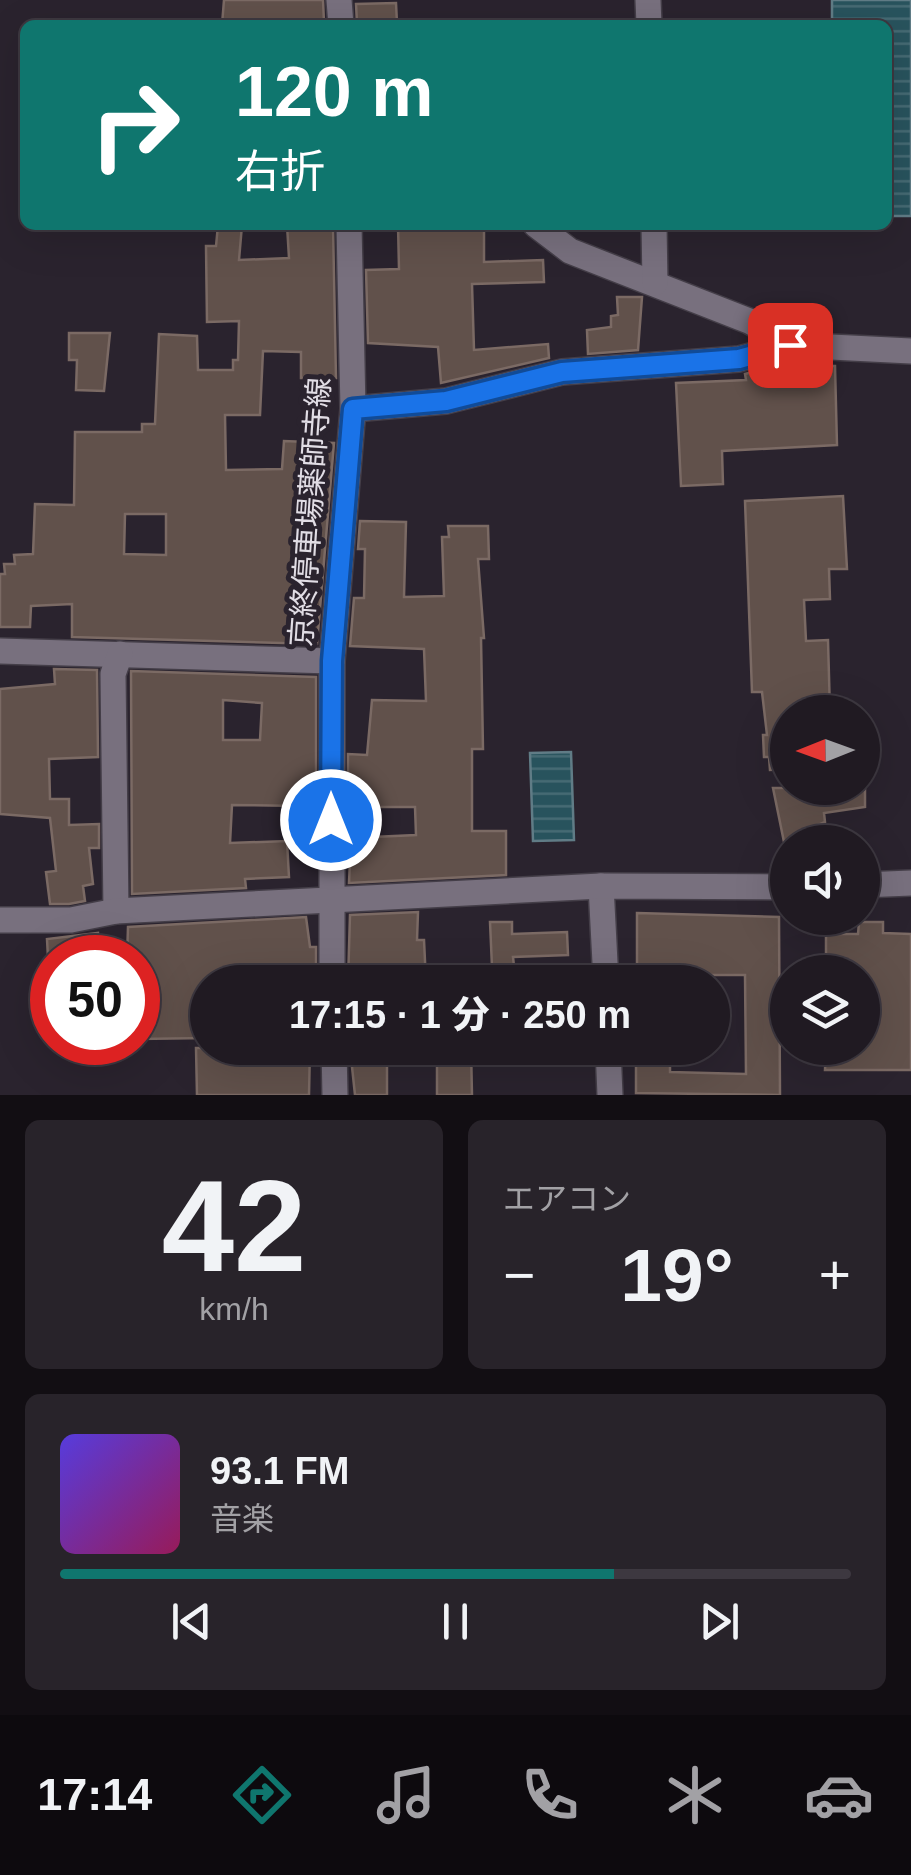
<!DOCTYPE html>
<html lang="ja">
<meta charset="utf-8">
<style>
:root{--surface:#201a22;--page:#28232a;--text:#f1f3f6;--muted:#a2a1a5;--line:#3d3840;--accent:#0f766e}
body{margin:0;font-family:Arial,"Noto Sans JP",sans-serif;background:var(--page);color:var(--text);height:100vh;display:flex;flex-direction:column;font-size:38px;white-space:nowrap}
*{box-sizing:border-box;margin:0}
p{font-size:32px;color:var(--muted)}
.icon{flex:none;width:55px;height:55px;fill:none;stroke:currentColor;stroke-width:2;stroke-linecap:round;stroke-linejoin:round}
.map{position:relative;height:1095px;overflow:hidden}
.drawer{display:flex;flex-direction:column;gap:25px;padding:25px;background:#120e13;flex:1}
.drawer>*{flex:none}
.top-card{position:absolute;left:20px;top:20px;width:872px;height:210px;border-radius:15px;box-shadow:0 10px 40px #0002,0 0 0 2px var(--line);background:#0f766e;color:#fff;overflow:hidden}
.needle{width:65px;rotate:269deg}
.fabs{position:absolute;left:770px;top:695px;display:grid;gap:20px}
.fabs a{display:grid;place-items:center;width:110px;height:110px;border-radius:50%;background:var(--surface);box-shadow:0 10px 40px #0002,0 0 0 2px var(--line);font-size:50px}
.speed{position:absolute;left:30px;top:935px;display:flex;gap:20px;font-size:50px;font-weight:700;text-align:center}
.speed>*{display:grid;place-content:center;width:130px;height:130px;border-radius:50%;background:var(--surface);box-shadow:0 10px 40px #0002,0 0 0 2px var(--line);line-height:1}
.speed .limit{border:15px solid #d22;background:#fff;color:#111}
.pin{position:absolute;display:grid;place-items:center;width:85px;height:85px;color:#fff;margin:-42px;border-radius:20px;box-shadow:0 5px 15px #0006}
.me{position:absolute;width:110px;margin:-55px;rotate:0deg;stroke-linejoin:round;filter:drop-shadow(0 0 8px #0008)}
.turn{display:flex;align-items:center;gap:35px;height:210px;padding:0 50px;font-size:45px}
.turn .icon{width:130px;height:130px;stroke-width:2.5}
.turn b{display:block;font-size:70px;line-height:85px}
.big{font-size:75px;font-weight:800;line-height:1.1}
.drawer .tile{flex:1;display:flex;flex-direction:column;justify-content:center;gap:15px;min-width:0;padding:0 35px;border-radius:15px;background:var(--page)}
.drawer .dial{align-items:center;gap:0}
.dial b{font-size:130px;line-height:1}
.song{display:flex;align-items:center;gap:30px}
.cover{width:120px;height:120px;border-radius:15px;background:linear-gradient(135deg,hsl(250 70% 55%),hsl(330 70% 35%))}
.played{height:10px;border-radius:5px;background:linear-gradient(90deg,var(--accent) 70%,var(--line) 70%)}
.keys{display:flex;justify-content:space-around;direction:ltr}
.heat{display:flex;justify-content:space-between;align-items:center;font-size:55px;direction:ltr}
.drawer .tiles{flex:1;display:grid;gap:25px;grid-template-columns:1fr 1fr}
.tile:last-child{grid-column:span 2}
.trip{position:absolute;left:190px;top:965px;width:540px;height:100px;border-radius:50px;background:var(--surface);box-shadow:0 10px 40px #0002,0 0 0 2px var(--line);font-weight:800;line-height:100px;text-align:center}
.menu{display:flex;height:160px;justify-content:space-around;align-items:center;background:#0d0a0e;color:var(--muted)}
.menu .icon{width:70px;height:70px}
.menu .current{color:var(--accent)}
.menu b{font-size:45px;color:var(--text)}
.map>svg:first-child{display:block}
.water{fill:url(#water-rules);stroke:#607c86;stroke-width:2.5}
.building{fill:#61514b;stroke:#7b6a64;stroke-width:2.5;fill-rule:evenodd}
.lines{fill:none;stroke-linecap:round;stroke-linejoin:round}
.minor-casing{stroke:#443e48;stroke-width:28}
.secondary-casing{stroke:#443e48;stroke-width:28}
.minor{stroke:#78707e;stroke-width:25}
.secondary{stroke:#78707e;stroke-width:25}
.route-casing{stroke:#114b97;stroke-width:25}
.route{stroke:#1a73e8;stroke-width:18}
.labels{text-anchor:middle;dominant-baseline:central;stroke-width:10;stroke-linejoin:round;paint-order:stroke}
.street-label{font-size:30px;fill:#e1dde5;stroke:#2a232e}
</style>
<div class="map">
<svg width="911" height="1095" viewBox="0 0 911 1095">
<defs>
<pattern id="water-rules" width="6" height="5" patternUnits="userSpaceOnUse" patternTransform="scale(2.5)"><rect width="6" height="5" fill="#28535d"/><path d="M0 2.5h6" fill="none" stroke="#476b74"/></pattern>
</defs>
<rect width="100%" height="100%" fill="#2a232e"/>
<!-- water -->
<g class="water">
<polygon points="832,0 911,0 911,216 888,216 888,25 832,25"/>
<polygon points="571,752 574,840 533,841 530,753"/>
</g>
<!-- building -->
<g class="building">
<polygon points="224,0 323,0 324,22 222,25"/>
<polygon points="396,3 397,23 357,24 356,4"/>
<path d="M218,225H242L239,260L289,258L287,225H333L336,378H301V352L263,351L260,415H225L226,470L282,469L284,441L334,443L317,644L72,637V604L31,606L30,627H0V574H5L4,564H15L14,555L33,554L35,504L74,505L75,432H142V424H155L159,334L197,336L198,370H233V360H238L239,321L207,322L206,246H216ZM125,514H166V555L124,554Z"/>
<polygon points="398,225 484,225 484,262 543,260 544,282 472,284 474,350 548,344 549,358 441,383 438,347 368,343 366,270 399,269"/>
<polygon points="617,297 642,297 638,350 588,354 587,330 611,327 611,316 618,315"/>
<polygon points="69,333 110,333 104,391 76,390 77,360 69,360"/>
<polygon points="779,365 835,366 837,445 722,451 723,484 681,486 676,383 746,380 745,374"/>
<polygon points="843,496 847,569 829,569 830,599 804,600 806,641 828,640 830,712 788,712 788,769 770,770 769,757 764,757 763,735 767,735 762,692 752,692 745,501"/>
<polygon points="360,521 406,522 404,597 444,596 442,537 449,537 448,526 488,526 489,559 478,559 484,638 481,638 483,749 472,749 472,831 506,831 506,875 349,883 351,838 416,835 415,807 348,807 348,754 367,755 372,700 426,701 424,649 350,646 354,598 364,598 365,549 358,549"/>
<polygon points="54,669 97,670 98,757 49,759 50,799 69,799 69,825 99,824 99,848 89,848 93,884 83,886 85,901 69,904 50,904 46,872 56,871 50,818 0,814 0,689 55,684"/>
<path d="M131,671L316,677V782H300L299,806L232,805L230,843L287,841L289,877L245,879L246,888L132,894ZM223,700L262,703L260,740H223Z"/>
<polygon points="773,788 865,788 865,807 824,813 825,822 813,827 815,842 784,842"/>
<polygon points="418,912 417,940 424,940 426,982 348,982 350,915"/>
<polygon points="637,913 779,917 780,1095 636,1093 636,1048 670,1048 670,1072 746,1074 745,975 671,975 671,982 637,982"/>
<polygon points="306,917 310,947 316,947 316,982 208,982 208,1038 138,1039 138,958 127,958 128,927"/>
<polygon points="490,922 512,922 512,934 567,932 568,955 513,957 514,966 492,967"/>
<polygon points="859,922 883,922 883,933 911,934 911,1070 825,1070 826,1048 862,1048 862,972 826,972 826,934 858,934"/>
<polygon points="98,933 100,958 48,958 47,939"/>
<polygon points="196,1048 310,1048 309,1095 197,1095"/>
<polygon points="350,1048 387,1048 387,1095 355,1095"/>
<polygon points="437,1048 471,1048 472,1095 437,1095"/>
</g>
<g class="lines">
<defs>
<g id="minor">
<polyline points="648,0 649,25"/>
<polyline points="536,225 570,251 749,321 791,345 911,351"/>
<polyline points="654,225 655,283"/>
<polyline points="353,409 446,401 562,372 739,359 791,345"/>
<polyline points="0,651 332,661"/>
<polyline points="862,885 911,883"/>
<polyline points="601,886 606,982"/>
<polyline points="116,911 113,674 120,654"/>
<polyline points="0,920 71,920 116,911 601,886 788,887"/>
<polyline points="608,1048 610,1095"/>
</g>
<g id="secondary">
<polyline points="339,0 341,25"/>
<polyline points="332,982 332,661 353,409 349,225"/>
<polyline points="334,1048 335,1095"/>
</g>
</defs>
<!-- minor casing -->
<use href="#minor" class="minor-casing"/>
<!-- secondary casing -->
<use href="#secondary" class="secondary-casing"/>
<!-- minor -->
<use href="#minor" class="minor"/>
<!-- secondary -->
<use href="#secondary" class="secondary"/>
</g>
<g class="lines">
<defs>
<polyline id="route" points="331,820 332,661 353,409 446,401 562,372 739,359 790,345"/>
</defs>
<!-- route casing -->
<use href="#route" class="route-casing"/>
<!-- route -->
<use href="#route" class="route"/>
</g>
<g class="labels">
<!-- street labels -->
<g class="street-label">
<text transform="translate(310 512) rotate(-86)">京終停車場薬師寺線</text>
</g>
</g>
</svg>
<div class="fabs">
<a><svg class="needle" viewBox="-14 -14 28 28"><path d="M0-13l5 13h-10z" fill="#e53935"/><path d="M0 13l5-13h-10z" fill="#a2a1a5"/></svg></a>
<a><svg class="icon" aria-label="sound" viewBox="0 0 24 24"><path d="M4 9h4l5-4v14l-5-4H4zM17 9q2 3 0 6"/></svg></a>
<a><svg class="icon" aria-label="layers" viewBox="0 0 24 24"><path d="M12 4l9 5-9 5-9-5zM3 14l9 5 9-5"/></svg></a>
</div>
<div class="speed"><div class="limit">50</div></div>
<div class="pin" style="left:790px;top:345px;background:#d93025"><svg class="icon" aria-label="arrive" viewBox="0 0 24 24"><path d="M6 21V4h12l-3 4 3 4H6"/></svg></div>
<svg class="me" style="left:331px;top:820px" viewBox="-20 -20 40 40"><circle r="17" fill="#1a73e8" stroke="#fff" stroke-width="3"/><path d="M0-11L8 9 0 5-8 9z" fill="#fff"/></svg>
<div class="trip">17:15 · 1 分 · 250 m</div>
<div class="top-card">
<div class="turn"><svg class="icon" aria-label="right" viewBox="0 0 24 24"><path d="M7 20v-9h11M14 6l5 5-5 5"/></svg><div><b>120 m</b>右折</div></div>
</div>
</div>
<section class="drawer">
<div class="tiles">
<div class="tile dial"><b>42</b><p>km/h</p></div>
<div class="tile"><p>エアコン</p>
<div class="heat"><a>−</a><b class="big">19°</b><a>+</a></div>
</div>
<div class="tile">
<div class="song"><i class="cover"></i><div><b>93.1 FM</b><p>音楽</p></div></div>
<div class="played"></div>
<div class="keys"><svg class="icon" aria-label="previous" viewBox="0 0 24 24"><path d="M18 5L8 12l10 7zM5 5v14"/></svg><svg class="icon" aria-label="pause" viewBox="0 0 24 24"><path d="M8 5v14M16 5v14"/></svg><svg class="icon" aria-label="next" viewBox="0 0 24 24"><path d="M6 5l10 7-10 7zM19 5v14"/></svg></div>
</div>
</div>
</section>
<nav class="menu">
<b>17:14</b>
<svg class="icon current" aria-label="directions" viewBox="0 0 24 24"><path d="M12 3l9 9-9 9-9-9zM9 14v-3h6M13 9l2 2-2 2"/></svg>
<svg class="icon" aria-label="music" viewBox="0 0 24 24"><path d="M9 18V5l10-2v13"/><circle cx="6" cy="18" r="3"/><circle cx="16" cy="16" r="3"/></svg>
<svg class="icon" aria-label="phone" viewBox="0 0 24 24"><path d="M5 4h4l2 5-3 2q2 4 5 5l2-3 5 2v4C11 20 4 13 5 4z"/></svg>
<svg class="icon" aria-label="climate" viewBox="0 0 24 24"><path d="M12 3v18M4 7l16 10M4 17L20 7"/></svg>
<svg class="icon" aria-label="car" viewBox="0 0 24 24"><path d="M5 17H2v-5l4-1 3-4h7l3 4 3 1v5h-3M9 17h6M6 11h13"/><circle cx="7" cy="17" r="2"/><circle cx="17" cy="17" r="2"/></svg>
</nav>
